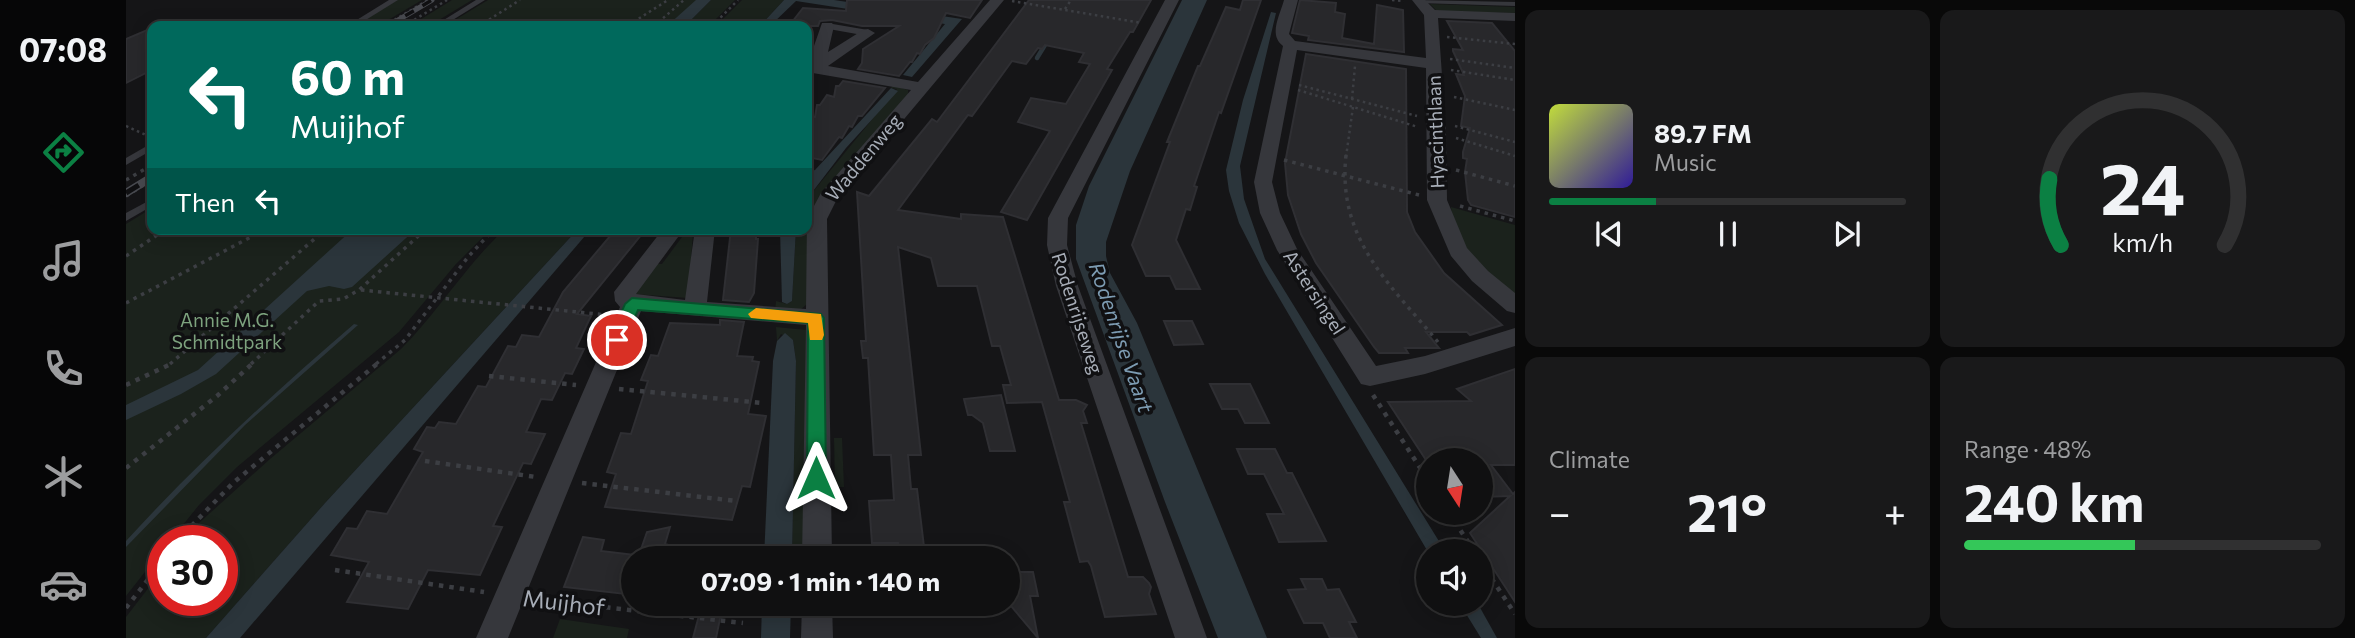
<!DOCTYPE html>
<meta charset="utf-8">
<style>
:root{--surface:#101011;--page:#19191a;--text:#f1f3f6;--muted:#9c9d9f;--line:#303031;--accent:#0b8043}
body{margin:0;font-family:Commissioner,sans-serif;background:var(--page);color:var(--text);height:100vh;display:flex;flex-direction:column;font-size:26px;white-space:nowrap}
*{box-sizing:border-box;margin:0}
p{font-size:23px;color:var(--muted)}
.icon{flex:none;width:38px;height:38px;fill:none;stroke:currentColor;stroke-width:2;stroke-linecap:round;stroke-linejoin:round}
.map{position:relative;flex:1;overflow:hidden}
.side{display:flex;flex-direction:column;gap:10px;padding:10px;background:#090909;width:840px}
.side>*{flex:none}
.top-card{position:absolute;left:21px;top:21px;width:665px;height:214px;border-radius:14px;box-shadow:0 4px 18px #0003,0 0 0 2px var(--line);background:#00695c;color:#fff;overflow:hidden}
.needle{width:46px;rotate:168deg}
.controls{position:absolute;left:1290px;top:448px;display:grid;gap:14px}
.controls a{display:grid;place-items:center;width:77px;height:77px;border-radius:50%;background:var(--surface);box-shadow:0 4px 18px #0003,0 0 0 2px var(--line);font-size:35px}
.speed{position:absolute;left:21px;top:525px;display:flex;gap:14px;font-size:35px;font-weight:700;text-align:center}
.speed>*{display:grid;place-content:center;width:91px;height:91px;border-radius:50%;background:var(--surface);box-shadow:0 4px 18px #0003,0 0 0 2px var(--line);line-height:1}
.speed .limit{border:10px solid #d22;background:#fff;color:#111}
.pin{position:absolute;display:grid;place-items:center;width:60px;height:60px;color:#fff;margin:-30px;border:4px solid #fff;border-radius:50%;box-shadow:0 2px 7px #0007}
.me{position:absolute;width:77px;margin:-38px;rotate:0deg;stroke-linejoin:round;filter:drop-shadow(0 0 5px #0008)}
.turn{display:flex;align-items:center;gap:24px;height:147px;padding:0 28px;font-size:32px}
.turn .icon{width:91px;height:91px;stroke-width:2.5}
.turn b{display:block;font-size:49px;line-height:60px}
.then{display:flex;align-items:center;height:66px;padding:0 28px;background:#0003;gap:14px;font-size:26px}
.big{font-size:52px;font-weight:700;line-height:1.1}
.side .card{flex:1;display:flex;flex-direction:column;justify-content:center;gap:10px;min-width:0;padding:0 24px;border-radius:14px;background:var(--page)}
.side .dial{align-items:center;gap:0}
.dial svg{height:182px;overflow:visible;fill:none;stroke:var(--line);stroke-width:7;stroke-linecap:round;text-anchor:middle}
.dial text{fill:var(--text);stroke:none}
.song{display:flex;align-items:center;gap:21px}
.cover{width:84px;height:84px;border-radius:10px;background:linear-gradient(135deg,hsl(70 70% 55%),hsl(250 70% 35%))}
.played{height:7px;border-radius:4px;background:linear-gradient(90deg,var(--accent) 30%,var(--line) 30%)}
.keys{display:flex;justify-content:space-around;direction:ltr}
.heat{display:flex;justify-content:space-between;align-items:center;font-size:38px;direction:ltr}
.charge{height:10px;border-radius:5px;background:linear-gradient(90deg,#34c759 48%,var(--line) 0)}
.side .tiles{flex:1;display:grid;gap:10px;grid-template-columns:repeat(2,1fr)}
.trip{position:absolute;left:495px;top:546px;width:399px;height:70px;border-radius:35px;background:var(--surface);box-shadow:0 4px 18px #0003,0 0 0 2px var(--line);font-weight:700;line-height:70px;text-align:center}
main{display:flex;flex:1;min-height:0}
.tabs{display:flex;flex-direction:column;width:126px;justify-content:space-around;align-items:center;background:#060607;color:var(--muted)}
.tabs .icon{width:49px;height:49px}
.tabs .active{color:var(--accent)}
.tabs b{font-size:32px;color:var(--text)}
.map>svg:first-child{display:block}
.green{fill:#1b221c}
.water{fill:#2b353b}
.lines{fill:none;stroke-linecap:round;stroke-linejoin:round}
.stream{stroke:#2b353b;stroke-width:4.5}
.building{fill:#28282b;stroke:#2f2f33;stroke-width:2}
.path-far2{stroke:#3c3e43;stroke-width:2.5;stroke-dasharray:2.5 3.5;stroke-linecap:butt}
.path-far1{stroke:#3c3e43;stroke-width:3.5;stroke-dasharray:3.5 5;stroke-linecap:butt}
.path{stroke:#3c3e43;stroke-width:4.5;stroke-dasharray:4.5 6;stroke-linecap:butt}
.service{fill:#36373c;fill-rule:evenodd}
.pedestrian{fill:#36373c;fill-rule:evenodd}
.minor{fill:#36373c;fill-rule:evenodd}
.rail-far1-casing{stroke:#494b51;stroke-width:5}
.rail-casing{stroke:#494b51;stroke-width:8}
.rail-far1{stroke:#101012;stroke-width:3.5;stroke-dasharray:10;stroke-linecap:butt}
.rail{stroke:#101012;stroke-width:5;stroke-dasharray:15;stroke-linecap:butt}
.route{fill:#0b8043;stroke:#07532c;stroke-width:2}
.slow{fill:#f59e0b}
.labels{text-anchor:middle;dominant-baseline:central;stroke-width:7;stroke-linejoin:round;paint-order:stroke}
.street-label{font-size:19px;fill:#a7adb7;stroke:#101012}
.park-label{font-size:19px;fill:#7da27e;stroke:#101012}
.water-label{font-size:21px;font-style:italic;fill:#7d9cb3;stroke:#101012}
.near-street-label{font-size:23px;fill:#a7adb7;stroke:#101012}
</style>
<main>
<nav class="tabs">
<b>07:08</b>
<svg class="icon active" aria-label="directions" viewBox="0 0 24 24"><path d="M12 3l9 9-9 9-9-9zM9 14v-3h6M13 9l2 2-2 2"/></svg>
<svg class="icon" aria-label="music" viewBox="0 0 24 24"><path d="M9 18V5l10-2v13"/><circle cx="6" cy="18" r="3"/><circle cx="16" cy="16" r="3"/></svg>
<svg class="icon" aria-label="phone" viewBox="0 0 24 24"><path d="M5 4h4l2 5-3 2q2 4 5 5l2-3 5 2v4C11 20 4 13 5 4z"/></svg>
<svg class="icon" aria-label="climate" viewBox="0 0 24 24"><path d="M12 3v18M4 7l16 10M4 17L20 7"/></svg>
<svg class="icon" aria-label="car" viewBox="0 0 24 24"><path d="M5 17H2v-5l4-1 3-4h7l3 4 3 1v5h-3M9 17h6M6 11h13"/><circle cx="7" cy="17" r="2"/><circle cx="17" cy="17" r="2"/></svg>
</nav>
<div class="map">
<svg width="1389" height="638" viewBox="0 0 1389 638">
<rect width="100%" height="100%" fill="#151517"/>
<!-- green -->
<g class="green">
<polygon points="271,0 296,0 252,26 228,26"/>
<polygon points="326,0 346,0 303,26 284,26"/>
<polygon points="362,0 582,0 556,26 319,26"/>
<polygon points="585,0 609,0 583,26 559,26"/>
<polygon points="616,0 658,0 634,26 590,26"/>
<polygon points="1304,4 1389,7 1389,13 1311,11"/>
<polygon points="767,85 782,90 782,96 692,200 681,304 674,310 649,311 650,301 661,304 666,301 670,229 681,229 681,199 771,89 765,88"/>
<path d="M1325,207L1389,225V297C1362,276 1327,243 1325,207Z"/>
<polygon points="26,208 26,229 365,229 330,264 273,332 111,467 73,505 44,541 37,541 37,549 0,596 0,224"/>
<path d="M379,229H452L199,503L80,638H0V617L37,569V600H96V541H59L74,522L144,459L275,349C312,312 340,265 379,229Z"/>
<polygon points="563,232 567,234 562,298 508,294 530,264 536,264 559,233"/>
<polygon points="650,327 680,330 683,335 681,558 666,558 670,361 667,340 655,334 651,341"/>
<polygon points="708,438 716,438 718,487 709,487"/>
<polygon points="434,619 503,629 501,638 427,638"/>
</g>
<!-- water -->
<g class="water">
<polygon points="570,0 585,0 559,26 541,26"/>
<polygon points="658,0 708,0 836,19 786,77 777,75 819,24 670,1 644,26 634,26"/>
<polygon points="1056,0 1081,0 1004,171 980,242 980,256 984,273 1011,323 1141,638 1092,638 1039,502 950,259 950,225 963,186"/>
<polygon points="1145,12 1150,13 1114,166 1118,199 1139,259 1319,551 1302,552 1139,274 1113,223 1103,191 1100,170 1117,100"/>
<polygon points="765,88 772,91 720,148 681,199 681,173 689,170"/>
<polygon points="227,229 290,229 226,287 218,289 203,286 181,291 90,374 55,394 0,420 0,405 72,370"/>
<polygon points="452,229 465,229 114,638 80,638 199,503"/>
<polygon points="654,229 670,229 666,301 661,304 656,302"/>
<path d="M228,324L232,325L119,425L0,547V541C71,463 148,393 228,324Z"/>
<polygon points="659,333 667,340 670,361 666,558 638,558 647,361 651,341"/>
<polygon points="636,604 665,604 664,638 635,638"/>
<polygon points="1334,604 1352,604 1371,638 1355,638"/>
</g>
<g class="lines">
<!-- stream -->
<polyline class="stream" points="911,58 922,40"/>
</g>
<!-- building -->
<g class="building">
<polygon points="721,0 856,0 844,18 820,13 808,38 799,45 794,54 791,53 786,62 784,62 773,76 732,69 736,63 737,49 773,26 736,26 706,20 694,21 692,26 663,26 677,8 720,11"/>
<polygon points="903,0 1025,0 1007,32 1004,32 981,69 986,70 901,220 875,212 924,131 892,122 905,98 940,104 964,64 953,62 958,53 919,45 916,49 912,48 900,64 886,61 846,116 842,115 772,210 835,219 835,214 877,217 933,400 950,400 961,405 957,411 961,423 955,423 1002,577 1017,577 1023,583 1025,587 1023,594 1030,614 979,617 965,566 962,561 954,562 938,502 944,502 916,402 881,403 877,385 885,385 874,346 866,346 851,286 812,286 805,258 772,247 795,455 782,455 785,489 791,489 799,555 773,555 772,543 746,543 743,501 768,500 765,455 748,455 742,358 737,358 735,341 740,341 731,192 743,196 806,119 811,122"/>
<polygon points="1117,0 1135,0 1095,113 1093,112 1068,186 1071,187 1064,210 1060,209 1050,240 1074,289 1050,289 1044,276 1020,276 1006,245 1044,142 1041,142 1072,66 1074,66 1100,7 1114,10"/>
<polygon points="1174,0 1210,3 1209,12 1219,14 1216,38 1248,44 1251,5 1277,10 1278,52 1182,40 1183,36 1166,33"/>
<polygon points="1321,21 1366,23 1389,51 1389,217 1345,205 1342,200 1339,172 1341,159 1337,158 1337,152 1344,128 1335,126 1339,96 1330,74 1338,75 1327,51 1327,49 1337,50"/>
<polygon points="26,28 26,70 0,83 0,39"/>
<polygon points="1180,54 1280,69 1281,212 1289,232 1318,273 1376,325 1344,335 1341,332 1300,332 1313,348 1279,348 1282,353 1253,353 1248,347 1190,263 1175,234 1162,195 1159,163"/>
<polygon points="717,81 759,88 736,116 732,116 726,127 723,126 716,138 713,137 696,160 681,157 681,115 689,117 691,105 694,105 701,95 708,97 710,86 713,86"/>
<polygon points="490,229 520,229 451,314 465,316 450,348 458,349 446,374 439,373 426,400 415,399 400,432 419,434 405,464 397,463 367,526 376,527 354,575 302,570 282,609 221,602 243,562 205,555 221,528 231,529 241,511 261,514 297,452 288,449 301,427 309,428 313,422 330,424 352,386 360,387 382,346 390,347 396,335 413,337 437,292"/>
<polygon points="605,229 630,229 630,239 632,239 628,293 623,302 597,300"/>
<polygon points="594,320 618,322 611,356 627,357 626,361 633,362 622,414 640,416 624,487 616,486 606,520 479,507 490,474 481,472 495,433 505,434 522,381 515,380 525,355 532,356 544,323 594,325"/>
<polygon points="1038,321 1066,321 1077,344 1048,345"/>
<polygon points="1389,369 1389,465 1365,465 1387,494 1389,492 1389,602 1344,533 1384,496 1354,497 1354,460 1300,460 1262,402 1345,401 1331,389"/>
<polygon points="1084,384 1124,384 1143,423 1119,423 1112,409 1096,409"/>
<polygon points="875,395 889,451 864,451 857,423 846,415 842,415 838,399"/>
<polygon points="1111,449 1149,449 1161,473 1166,473 1200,541 1153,542 1141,514 1158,514 1138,474 1122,474"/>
<polygon points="544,527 539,544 572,553 571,558 512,558 521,532"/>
<polygon points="457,537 478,540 475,551 508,555 508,595 438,587"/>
<polygon points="882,572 907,572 912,596 904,596 912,638 885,606 882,596"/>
<polygon points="1175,579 1196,579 1201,590 1213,589 1230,622 1223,622 1231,638 1204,638 1197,623 1178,623 1162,590 1180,589"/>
<polygon points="576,604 597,604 590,638 567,638"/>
</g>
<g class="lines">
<!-- path-far2 -->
<g class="path-far2">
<polyline points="1266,0 1278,1"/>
<polyline points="886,1 1016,23"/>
<polyline points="939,9 945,0"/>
<polyline points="258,26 302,0"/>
<polyline points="278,26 321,0"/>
<polyline points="353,26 394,0"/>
<polyline points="378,26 411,20 465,26"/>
<polyline points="484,26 509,21 542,0"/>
<polyline points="528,26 558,0"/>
<polyline points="586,26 612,0"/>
<polyline points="1321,37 1389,44"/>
<polyline points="1324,59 1389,68"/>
<polyline points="1325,70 1389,80"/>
<polyline points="1173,85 1291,116"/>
<polyline points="1172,90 1292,127"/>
<polyline points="1328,97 1389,110"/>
<polyline points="1226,99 1229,66"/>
<polyline points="0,126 22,136"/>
<polyline points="1329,126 1389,142"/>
<polyline points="1330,138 1389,156"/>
<polyline points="1220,157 1227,107"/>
</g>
<!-- path-far1 -->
<g class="path-far1">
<path d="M1220,155C1211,239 1263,283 1312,342"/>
<polyline points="1158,160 1293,195"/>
<polyline points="1330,170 1389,186"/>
<polyline points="0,180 26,165"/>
<polyline points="0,196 26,180"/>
<polyline points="1334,206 1389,221"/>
<polyline points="0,256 40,229"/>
<polyline points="235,290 481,315"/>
<polyline points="0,303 140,229"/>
<polyline points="44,364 200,229"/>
<polyline points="125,364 193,301 217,299 233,290 300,229"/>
<polyline points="250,364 279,340 342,257 368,229"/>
</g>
<!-- path -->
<g class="path">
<polyline points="363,376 450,385"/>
<polyline points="0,385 47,363"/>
<polyline points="493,389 637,403"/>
<polyline points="1247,395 1302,480"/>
<polyline points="299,461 410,477"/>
<polyline points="0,468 91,396 127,363"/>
<polyline points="456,483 610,501"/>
<polyline points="1323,513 1348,551"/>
<polyline points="51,541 107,483 252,363"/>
<polyline points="1354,561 1389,614"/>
<polyline points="209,570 358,592"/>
<polyline points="407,599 617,623"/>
<polyline points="0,608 37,560"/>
</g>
<!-- service -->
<g class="service">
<polygon points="263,0 272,0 230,26 221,26"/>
<polygon points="350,0 359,0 317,26 308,26"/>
<polygon points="1289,0 1389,2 1389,6 1292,3"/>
<polygon points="26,143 26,150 0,165 0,158"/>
<polygon points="26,199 26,206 0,221 0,213"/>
</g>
<!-- pedestrian -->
<polygon class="pedestrian" points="701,23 742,30 748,33 742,36 697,28 697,24"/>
<!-- minor -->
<g class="minor">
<polygon points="864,0 878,0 711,199 701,219 706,558 676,558 680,325 515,311 382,638 350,638 494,307 489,301 488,292 537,229 558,229 510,294 559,300 569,229 589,229 581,302 680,309 681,219 695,193 785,90 681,72 681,66 696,23 706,23 708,26 702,52 737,30 742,29 749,33 702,66 792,82"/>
<polygon points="1039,0 1053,0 942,218 941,245 952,286 1081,638 1049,638 930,286 921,245 922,218"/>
<path d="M1158,0H1172L1163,34L1169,41L1300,58L1298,15L1286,0H1299L1309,10L1389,13V21L1312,18L1320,133L1321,200L1341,248L1362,271L1389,293V313L1381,311L1346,281L1325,256L1301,200L1300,68L1171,50L1146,182L1154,213L1171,249L1250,366L1299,356L1389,328V346L1299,374L1244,386L1235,384L1151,250L1134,213L1128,182L1157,46C1142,35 1154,15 1158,0Z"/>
<polygon points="676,604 706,604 707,638 675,638"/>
</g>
<defs>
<polyline id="rail-far1" points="262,26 306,0"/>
<polyline id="rail" points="0,193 26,177"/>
</defs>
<!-- rail-far1 casing -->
<use href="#rail-far1" class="rail-far1-casing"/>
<!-- rail casing -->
<use href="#rail" class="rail-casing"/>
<!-- rail-far1 -->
<use href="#rail-far1" class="rail-far1"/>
<!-- rail -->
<use href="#rail" class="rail"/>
</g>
<!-- route -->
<polygon class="route" points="506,298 695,314 698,318 700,478 697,484 690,487 684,484 681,478 682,323 512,310 497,344 485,344 483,340 499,304"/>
<!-- slow -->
<polygon class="slow" points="630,308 695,314 698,335 696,340 684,340 682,323 625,318 622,314"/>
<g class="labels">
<!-- street labels -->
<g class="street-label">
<text transform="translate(1309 132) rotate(-92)">Hyacinthlaan</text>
<text transform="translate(737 157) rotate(-50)">Waddenweg</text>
<text transform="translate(1189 292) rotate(57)">Astersingel</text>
<text transform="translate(952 313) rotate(72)">Rodenrijseweg</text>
</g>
<!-- park labels -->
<g class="park-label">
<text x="101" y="319">Annie M.G.<tspan x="101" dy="22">Schmidtpark</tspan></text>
</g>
<!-- water labels -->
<g class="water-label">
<text transform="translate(996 337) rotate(71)">Rodenrijse Vaart</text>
</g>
<!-- near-street labels -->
<g class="near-street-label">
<text transform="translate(438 602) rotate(7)">Muijhof</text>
</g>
</g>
</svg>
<div class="controls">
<a><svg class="needle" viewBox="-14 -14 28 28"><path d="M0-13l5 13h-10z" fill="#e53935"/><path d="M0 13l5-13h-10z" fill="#9c9d9f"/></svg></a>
<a><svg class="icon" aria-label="sound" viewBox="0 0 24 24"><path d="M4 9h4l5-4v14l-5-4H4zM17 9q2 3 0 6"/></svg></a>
</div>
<div class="speed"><div class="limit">30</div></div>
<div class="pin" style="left:491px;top:340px;background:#d93025"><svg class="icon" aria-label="arrive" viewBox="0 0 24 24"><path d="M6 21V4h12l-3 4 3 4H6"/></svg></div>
<svg class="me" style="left:690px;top:478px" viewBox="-20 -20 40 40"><path d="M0-17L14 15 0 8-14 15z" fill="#0b8043" stroke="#fff" stroke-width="4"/></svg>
<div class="trip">07:09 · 1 min · 140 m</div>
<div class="top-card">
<div class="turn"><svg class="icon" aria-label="left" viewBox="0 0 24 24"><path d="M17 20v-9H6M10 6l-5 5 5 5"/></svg><div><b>60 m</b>Muijhof</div></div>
<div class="then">Then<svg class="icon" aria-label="left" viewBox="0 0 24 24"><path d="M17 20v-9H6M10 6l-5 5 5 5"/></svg></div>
</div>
</div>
<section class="side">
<div class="tiles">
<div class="card">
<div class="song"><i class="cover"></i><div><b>89.7 FM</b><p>Music</p></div></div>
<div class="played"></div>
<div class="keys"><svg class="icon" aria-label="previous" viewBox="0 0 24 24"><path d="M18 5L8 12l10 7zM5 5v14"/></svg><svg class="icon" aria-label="pause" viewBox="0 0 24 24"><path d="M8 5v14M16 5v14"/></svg><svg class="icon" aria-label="next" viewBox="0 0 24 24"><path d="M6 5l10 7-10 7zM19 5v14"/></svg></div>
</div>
<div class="card dial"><svg viewBox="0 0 100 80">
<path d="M14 69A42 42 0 1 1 86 69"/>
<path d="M14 69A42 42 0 0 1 9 40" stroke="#0b8043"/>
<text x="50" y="56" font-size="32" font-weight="700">24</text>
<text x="50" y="72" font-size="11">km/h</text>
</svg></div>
<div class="card"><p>Climate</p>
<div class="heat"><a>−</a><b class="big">21°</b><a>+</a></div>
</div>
<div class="card"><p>Range · 48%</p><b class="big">240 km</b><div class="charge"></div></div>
</div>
</section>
</main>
